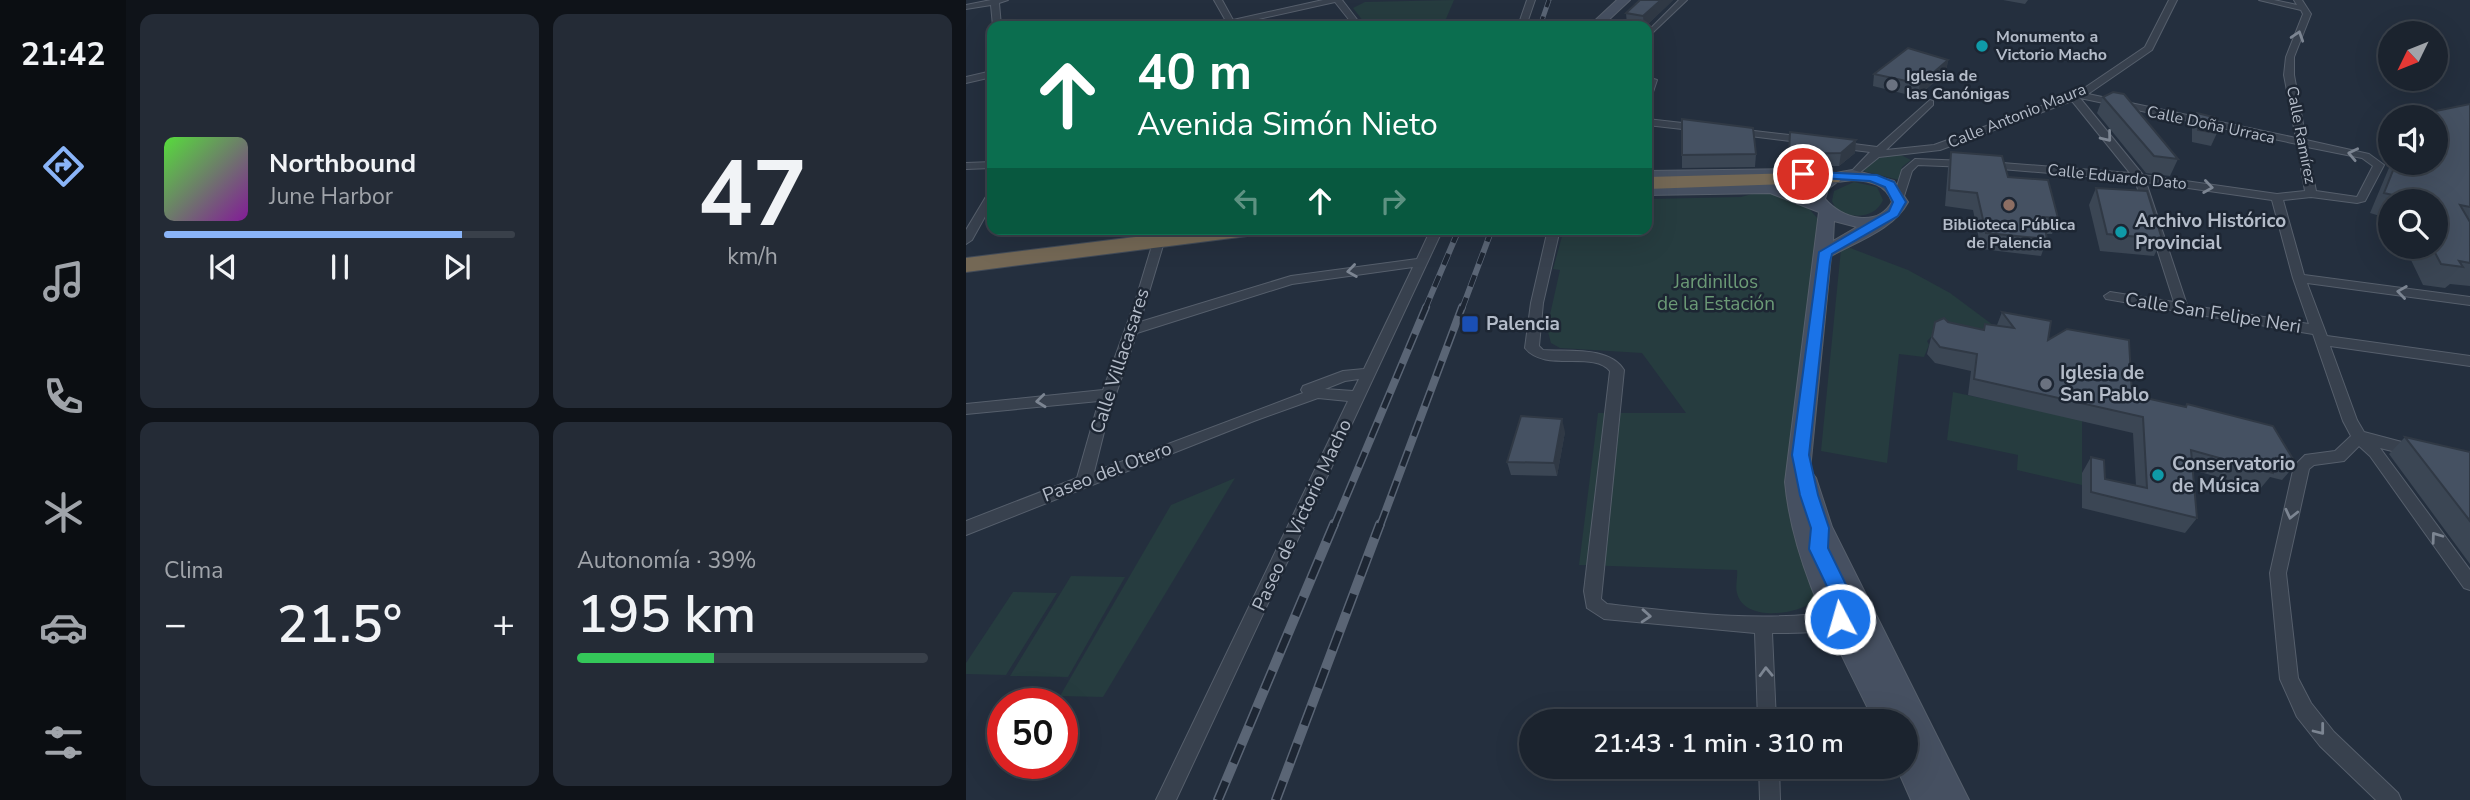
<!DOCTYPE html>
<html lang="es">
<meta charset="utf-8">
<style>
:root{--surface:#1b232e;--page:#242b36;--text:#f1f3f6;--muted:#a0a4aa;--line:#39404a;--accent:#8ab4f8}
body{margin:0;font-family:"Nunito Sans",sans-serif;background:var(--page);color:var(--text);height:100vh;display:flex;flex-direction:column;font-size:26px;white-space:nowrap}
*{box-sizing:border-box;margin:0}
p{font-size:23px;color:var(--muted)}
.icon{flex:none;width:38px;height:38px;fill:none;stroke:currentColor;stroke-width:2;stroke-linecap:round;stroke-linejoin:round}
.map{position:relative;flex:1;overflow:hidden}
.panel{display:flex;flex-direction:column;gap:14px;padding:14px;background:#0f1319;width:840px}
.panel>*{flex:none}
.guide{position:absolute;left:21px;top:21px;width:665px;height:214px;border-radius:14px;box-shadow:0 7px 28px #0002,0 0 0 2px var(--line);background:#0b6e4f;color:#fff;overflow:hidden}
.needle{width:46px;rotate:227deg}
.fabs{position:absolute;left:1412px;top:21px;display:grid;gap:14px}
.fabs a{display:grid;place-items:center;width:70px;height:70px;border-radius:50%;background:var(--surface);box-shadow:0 7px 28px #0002,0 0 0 2px var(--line);font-size:35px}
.speed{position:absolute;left:21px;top:688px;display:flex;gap:14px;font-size:35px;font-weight:700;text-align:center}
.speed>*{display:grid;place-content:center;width:91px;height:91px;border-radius:50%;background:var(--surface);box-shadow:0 7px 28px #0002,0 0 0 2px var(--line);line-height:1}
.speed .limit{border:10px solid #d22;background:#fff;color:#111}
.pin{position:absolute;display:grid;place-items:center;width:60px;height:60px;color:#fff;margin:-30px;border:4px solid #fff;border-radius:50%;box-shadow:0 2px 7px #0007}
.me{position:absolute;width:77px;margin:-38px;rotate:354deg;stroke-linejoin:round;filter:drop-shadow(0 0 5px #0008)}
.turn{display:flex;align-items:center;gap:24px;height:147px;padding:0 35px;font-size:32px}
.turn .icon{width:91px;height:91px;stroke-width:2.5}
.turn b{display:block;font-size:49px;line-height:60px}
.lanes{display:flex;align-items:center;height:66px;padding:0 35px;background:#0003;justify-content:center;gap:35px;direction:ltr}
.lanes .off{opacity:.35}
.big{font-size:52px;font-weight:600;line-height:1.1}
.panel .widget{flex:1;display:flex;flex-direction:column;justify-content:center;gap:10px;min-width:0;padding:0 24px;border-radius:14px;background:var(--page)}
.panel .dial{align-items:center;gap:0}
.dial b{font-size:91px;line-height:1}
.song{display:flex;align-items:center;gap:21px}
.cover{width:84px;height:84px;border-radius:10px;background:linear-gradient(135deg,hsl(110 70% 55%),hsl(290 70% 35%))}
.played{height:7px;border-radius:4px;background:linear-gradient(90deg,var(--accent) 85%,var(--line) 85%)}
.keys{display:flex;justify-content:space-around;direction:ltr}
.heat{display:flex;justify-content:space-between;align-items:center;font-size:38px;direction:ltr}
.charge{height:10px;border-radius:5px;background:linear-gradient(90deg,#34c759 39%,var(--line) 0)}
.panel .tiles{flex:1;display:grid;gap:14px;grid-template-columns:repeat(2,1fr)}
.trip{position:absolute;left:553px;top:709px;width:399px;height:70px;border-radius:35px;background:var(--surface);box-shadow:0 7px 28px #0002,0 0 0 2px var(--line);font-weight:600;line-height:70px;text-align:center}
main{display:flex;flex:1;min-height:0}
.tab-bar{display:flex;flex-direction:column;width:126px;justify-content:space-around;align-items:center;background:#0b0e12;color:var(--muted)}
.tab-bar .icon{width:49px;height:49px}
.tab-bar .active{color:var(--accent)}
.tab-bar b{font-size:32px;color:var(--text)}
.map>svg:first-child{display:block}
.green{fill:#263c3f}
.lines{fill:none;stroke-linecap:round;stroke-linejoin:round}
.street-casing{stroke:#565f6c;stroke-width:2}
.secondary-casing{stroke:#565f6c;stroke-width:2}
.highway-casing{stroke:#434c59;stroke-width:2}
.street{fill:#38414e;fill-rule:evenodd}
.secondary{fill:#465061;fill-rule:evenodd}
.highway{fill:#746855;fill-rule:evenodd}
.rail-far3-casing{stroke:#5a6575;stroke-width:5}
.rail-far2-casing{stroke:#5a6575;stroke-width:6}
.rail-far1-casing{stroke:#5a6575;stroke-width:8}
.rail-casing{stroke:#5a6575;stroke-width:10}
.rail-far3{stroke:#1d2633;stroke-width:3.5;stroke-dasharray:10;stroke-linecap:butt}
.rail-far2{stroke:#1d2633;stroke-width:4.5;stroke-dasharray:12;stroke-linecap:butt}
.rail-far1{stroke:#1d2633;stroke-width:5;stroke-dasharray:16;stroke-linecap:butt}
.rail{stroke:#1d2633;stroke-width:7;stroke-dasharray:20;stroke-linecap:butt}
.wall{fill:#3b4654}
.shaded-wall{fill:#303945}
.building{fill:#455162;stroke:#303945;stroke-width:2}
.oneway{stroke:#7c8592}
.route{fill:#1a73e8;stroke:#114b97;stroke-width:2}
.culture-dot{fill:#0f9aa8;stroke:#1d2633;stroke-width:2.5}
.worship-dot{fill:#6b7280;stroke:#1d2633;stroke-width:2.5}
.education-dot{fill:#8d6e63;stroke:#1d2633;stroke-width:2.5}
.transit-dot{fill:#1a4fb4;stroke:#1d2633;stroke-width:2.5}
.labels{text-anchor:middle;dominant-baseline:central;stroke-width:5;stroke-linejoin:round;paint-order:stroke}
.far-poi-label{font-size:16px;font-weight:bold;fill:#b4bcc9;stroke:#1d2633;text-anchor:start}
.far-street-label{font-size:16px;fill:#b4bcc9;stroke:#1d2633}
.poi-label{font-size:19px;font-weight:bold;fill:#b4bcc9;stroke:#1d2633;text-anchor:start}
.park-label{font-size:19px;fill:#6b9a76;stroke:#1d2633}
.street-label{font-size:19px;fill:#b4bcc9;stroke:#1d2633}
</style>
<main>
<nav class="tab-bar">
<b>21:42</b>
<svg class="icon active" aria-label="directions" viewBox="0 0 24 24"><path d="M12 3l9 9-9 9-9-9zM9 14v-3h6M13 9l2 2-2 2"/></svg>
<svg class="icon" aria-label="music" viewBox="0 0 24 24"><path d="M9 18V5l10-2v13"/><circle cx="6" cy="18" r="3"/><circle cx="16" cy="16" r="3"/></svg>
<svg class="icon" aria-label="phone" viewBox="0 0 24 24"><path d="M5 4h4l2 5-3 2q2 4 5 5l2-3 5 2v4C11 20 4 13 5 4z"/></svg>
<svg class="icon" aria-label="climate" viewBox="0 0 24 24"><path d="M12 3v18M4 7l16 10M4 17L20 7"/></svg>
<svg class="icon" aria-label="car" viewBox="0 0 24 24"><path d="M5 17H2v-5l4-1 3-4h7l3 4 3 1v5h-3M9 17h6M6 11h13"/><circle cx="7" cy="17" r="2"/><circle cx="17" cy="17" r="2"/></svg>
<svg class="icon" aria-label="filters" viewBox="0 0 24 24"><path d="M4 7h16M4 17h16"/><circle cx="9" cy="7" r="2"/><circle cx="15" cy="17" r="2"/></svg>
</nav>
<section class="panel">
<div class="tiles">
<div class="widget">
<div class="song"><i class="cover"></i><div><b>Northbound</b><p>June Harbor</p></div></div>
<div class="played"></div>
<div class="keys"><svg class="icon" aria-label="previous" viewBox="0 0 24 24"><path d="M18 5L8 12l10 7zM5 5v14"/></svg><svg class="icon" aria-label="pause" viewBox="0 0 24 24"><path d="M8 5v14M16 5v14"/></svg><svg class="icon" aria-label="next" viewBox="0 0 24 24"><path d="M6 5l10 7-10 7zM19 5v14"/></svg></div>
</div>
<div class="widget dial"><b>47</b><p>km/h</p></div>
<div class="widget"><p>Clima</p>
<div class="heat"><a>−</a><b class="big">21.5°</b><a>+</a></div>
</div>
<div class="widget"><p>Autonomía · 39%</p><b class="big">195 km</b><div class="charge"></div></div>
</div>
</section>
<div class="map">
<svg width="1504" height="800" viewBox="0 0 1504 800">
<rect width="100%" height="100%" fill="#242f3e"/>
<!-- green -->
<g class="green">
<polygon points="488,0 477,26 401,26 387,8 399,2"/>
<polygon points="933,154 945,160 936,167 933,180 897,171 909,159"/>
<path d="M888,182L911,187L917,200C909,219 885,219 870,209L866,201L868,191Z"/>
<path d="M800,190L839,204L853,220L824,453L850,587L846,602C830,615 778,622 771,593C769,587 772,577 771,570L613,565L632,413H720L676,353L594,348L585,343L581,328L594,270L587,269L598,229H681V199L775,197Z"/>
<polygon points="879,246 942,270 984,293 1031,328 965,337 961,341 963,345 958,357 933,354 921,463 855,451 875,249"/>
<polygon points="987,392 1116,420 1116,485 1051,470 1052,455 981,440"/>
<polygon points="269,478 137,697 94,696 205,505"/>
<polygon points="105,576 159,577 102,677 44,676"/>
<polygon points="47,592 91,593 40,675 0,674 0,663"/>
</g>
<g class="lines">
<defs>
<g id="street">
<polygon points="25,0 42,0 33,3 35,26 27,26 25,5 0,9 0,5"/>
<polygon points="248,0 256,0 267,20 357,0 376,0 396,26 388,26 369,2 270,24 271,26 245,26 260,21"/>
<polygon points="561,0 569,0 560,26 552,26"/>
<polygon points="713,0 721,0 681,38 681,32"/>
<path d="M1203,0H1211L1186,50L1122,94L1330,138L1318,75L1320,57L1337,14L1335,10L1293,0H1308L1331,5L1328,0H1336L1345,14L1328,57V75L1340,140L1403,154L1418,165L1399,201L1391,203L1345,197L1317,200L1338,275L1504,297V305L1341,283L1361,336L1504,356V366L1364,346L1391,420L1398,432L1451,446L1453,450L1451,454L1446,456L1414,448L1504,570V590L1498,588L1404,456L1393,446L1378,461L1348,465L1343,469L1320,573L1332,678L1345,703L1368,732L1432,793L1435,800H1410L1354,746L1331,717L1314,679L1304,573L1328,466L1339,455L1369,451L1385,436L1377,421L1347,334L1140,299L1138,296L1144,292L1208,302L1169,180L1023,168L1018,165L1023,162L1164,173L1106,101L974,150L913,157L887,178L882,175L904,152L872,148L867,145L872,142L911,147L964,100L967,101V105L920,150L968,145L1111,93L1179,47ZM1114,98L1331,144L1339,191L1311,194L1177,175ZM1341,147L1396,158L1407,166L1391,197L1350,191ZM1180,182L1306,200L1327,278L1343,324L1221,305Z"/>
<polygon points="640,23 650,24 651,26 640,26"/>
<polygon points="26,71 26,77 0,83 0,77"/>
<polygon points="681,77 691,80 686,95 681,98"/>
<polygon points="681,119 734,125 739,128 734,131 681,125"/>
<polygon points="771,129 841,137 846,140 841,143 768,134 768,130"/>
<polygon points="949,159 1002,161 1007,164 1002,167 952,165 946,171 938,196 933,199 929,198 928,196 936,170"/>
<polygon points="26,162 26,168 0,169 0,163"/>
<polygon points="26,192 26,204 6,240 0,244 0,230 21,195"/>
<path d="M465,229H477L210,800H190L382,401L352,398L288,421L0,535V521L111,478L133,401L0,414V404L137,390L169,302L188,239L192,238L198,242L174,322L325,276L451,259ZM447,267L398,369L377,371L337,386L335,390L337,393L128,472L141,420L171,333L326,284ZM393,379L387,391L359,389L379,381Z"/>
<path d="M582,229H594L577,303L573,346L577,350C603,352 643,346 658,370L635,599L641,604C720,613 797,623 875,611L881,613L884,619L881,625C858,633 830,633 806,633L810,721H792L789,633L638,619L621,608L618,591L644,371C627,350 579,373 559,348L565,303Z"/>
<polygon points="793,766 813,766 814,800 794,800"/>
</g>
<g id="secondary">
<polygon points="651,0 664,0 636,26 623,26"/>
<polygon points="833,169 839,171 839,177 681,181 681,171"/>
<path d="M887,170L928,181L942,202C928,229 892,241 865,256L844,470L850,478L866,527L1003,800H945L930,766H940V742L945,744L940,732V721H908C871,644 827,568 819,482L853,212L804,193L681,195V185L806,183L844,197C849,175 867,173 887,170ZM887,180C904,181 920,184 926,202C911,228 876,219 859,199L862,189L871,182ZM868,221L891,227L867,241Z"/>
</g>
<g id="highway">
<polygon points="866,172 876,178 873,182 681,189 681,177"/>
<polygon points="234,229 299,229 289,235 0,272 0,258"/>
</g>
</defs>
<!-- street casing -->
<use href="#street" class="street-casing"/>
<!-- secondary casing -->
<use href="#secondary" class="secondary-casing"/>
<!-- highway casing -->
<use href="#highway" class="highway-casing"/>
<!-- street -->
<use href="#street" class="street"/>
<!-- secondary -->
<use href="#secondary" class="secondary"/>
<!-- highway -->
<use href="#highway" class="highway"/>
<defs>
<polyline id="rail-far3" points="574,26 583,0"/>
<g id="rail-far2">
<polyline points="459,309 493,229"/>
<polyline points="496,309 526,229"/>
</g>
<g id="rail-far1">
<polyline points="368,526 460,307"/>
<polyline points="414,526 496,307"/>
</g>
<g id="rail">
<polyline points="252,800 368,524"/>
<polyline points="310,800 414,524"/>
</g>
</defs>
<!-- rail-far3 casing -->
<use href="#rail-far3" class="rail-far3-casing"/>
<!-- rail-far2 casing -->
<use href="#rail-far2" class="rail-far2-casing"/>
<!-- rail-far1 casing -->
<use href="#rail-far1" class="rail-far1-casing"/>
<!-- rail casing -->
<use href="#rail" class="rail-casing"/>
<!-- rail-far3 -->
<use href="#rail-far3" class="rail-far3"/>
<!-- rail-far2 -->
<use href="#rail-far2" class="rail-far2"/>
<!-- rail-far1 -->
<use href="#rail-far1" class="rail-far1"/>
<!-- rail -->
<use href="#rail" class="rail"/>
</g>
<!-- wall -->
<g class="wall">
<polygon points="674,0 707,0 680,26 661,25 660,13"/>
<polygon points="1037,0 1062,0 1059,4"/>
<polygon points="982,60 980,72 951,97 907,86 908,74"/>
<polygon points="1137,97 1212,159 1204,176 1180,173 1131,113"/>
<polygon points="1504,104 1504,286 1484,284 1479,288 1457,285 1445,260 1448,256 1444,247 1470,247 1470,201 1424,201 1424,219 1404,213 1425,163 1470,163"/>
<polygon points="1231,113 1251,133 1245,146 1226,142 1226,126"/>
<polygon points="824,132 890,140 889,153 873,166 823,167"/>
<polygon points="985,152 1042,177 1092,218 1086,234 1080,234 1081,239 1075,256 1015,249 1007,210 979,206 982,168"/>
<polygon points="790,154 789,167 716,168 716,155"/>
<polygon points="1130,188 1196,239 1188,256 1134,251 1123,205"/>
<polygon points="1036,312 1082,340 1166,395 1219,407 1221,404 1330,464 1316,480 1304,477 1294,489 1227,470 1231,518 1219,533 1116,508 1116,473 1125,457 1139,479 1170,486 1167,433 1002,395 1005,371 969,363 961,354 969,322 982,322 1017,330 1019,324 1031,325"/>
<polygon points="599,432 591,476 545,475 541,462"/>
<polygon points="1439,437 1504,452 1504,564 1423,454"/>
</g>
<!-- shaded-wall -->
<g class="shaded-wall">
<polygon points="695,0 707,0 680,26 678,26 677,16"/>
<polygon points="687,44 687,56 681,63 681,51"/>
<polygon points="982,60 980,72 951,97 954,84"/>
<polygon points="890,140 889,153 873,166 875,153"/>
<polygon points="596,419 599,432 591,476 588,463"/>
</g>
<!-- building -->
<g class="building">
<polygon points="674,0 695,0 677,16 660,13"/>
<polygon points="681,38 687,44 681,51"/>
<polygon points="942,48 982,60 954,84 908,74"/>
<polygon points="1147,92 1158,94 1212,159 1188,156 1137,97"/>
<polygon points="1504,104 1504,207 1494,205 1504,222 1504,263 1493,261 1497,267 1475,264 1466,247 1470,247 1470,201 1445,201 1443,199 1418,193 1430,163 1470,163 1470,117 1462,117 1465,112"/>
<polygon points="1231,113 1251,118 1251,133 1232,130"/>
<polygon points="716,119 787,128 790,154 716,155"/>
<polygon points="824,132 890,140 875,153 823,154"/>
<polygon points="985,152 1036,156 1042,177 1082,180 1092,218 1077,217 1081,239 1020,233 1011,193 983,190"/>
<polygon points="1130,188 1181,191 1196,239 1141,234"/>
<polygon points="1036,312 1085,321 1082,340 1101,329 1163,340 1166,395 1220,407 1221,404 1307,426 1330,464 1310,458 1307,473 1225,450 1231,518 1125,492 1125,457 1138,460 1139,479 1181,488 1177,417 1008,379 1011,354 974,347 966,337 969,322 978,318 982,322 1018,330 1019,324 1048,328"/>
<polygon points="555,416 596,419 588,463 541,462"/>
<polygon points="1439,437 1504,452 1504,521"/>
</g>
<!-- one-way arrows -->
<defs><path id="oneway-chevron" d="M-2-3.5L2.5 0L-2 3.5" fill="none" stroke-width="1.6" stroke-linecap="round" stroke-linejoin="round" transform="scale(1.75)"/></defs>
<g class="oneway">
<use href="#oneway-chevron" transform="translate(1332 36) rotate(-72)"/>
<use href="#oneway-chevron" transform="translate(1141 137) rotate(51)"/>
<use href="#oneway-chevron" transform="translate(1387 154) rotate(-168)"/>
<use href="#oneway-chevron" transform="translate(1242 187) rotate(8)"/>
<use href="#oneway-chevron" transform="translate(386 271) rotate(172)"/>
<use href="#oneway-chevron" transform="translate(1436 292) rotate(-172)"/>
<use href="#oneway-chevron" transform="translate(75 401) rotate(174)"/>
<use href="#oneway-chevron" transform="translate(1325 514) rotate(103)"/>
<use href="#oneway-chevron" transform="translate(1470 537) rotate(-126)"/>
<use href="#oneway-chevron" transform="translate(680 616) rotate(4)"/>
<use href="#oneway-chevron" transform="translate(800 672) rotate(-92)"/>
<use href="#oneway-chevron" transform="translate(1354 730) rotate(52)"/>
</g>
<!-- route -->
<polygon class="route" points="832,171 911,175 928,182 940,202 932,216 866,254 864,262 843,455 852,495 863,528 862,548 889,603 881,626 874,628 867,626 865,619 869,603 843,549 845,528 834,495 826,455 853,252 923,211 927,202 919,187 904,181 837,177 831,174"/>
<!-- markers -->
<g class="culture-dot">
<circle cx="1016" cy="46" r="7"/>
<circle cx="1155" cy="232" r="7"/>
<circle cx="1192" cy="475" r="7"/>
</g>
<g class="worship-dot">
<circle cx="926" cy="85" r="7"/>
<circle cx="1080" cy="384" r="7"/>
</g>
<circle class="education-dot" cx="1043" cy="205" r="7"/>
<rect class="transit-dot" x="495" y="315" width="18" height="18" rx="3.5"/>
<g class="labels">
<!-- far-poi labels -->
<g class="far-poi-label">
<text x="1030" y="37">Monumento a<tspan x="1030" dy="18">Victorio Macho</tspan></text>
<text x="940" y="76">Iglesia de<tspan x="940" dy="18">las Canónigas</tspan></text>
<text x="1043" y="225" text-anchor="middle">Biblioteca Pública<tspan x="1043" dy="18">de Palencia</tspan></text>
</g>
<!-- far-street labels -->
<g class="far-street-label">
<text transform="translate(1051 116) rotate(-22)">Calle Antonio Maura</text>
<text transform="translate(1245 125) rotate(12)">Calle Doña Urraca</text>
<text transform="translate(1335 135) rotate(79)">Calle Ramírez</text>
<text transform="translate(1151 177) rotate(6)">Calle Eduardo Dato</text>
</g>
<!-- poi labels -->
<g class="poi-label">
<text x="1169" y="221">Archivo Histórico<tspan x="1169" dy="22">Provincial</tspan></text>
<text x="520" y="324">Palencia</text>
<text x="1094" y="373">Iglesia de<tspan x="1094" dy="22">San Pablo</tspan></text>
<text x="1206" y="464">Conservatorio<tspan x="1206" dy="22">de Música</tspan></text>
</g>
<!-- park labels -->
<g class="park-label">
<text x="750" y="282">Jardinillos<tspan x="750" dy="22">de la Estación</tspan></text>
</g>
<!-- street labels -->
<g class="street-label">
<text transform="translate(1247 313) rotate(9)">Calle San Felipe Neri</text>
<text transform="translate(154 361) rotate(-72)">Calle Villacasares</text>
<text transform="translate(141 472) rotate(-21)">Paseo del Otero</text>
<text transform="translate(336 515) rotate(-65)">Paseo de Victorio Macho</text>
</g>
</g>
</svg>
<div class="fabs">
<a><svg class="needle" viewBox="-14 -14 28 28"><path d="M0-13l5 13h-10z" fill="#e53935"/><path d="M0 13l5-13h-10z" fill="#a0a4aa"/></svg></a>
<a><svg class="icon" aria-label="sound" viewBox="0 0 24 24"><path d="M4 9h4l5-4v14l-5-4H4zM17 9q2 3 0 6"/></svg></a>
<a><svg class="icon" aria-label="search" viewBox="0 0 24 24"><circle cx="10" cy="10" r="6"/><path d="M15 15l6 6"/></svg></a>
</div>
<div class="speed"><div class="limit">50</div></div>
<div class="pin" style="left:837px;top:174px;background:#d93025"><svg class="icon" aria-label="arrive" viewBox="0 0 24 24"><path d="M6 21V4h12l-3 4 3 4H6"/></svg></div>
<svg class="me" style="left:874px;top:619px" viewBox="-20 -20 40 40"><circle r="17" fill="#1a73e8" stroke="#fff" stroke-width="3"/><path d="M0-11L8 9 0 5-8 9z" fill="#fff"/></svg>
<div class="trip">21:43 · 1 min · 310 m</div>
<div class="guide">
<div class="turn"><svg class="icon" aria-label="ahead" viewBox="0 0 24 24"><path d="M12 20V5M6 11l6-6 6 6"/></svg><div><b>40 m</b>Avenida Simón Nieto</div></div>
<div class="lanes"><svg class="icon off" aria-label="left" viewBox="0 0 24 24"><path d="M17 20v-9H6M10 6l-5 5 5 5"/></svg><svg class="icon" aria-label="ahead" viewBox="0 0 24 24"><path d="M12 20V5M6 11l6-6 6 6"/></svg><svg class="icon off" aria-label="right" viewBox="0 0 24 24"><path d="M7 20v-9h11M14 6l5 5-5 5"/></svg></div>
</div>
</div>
</main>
